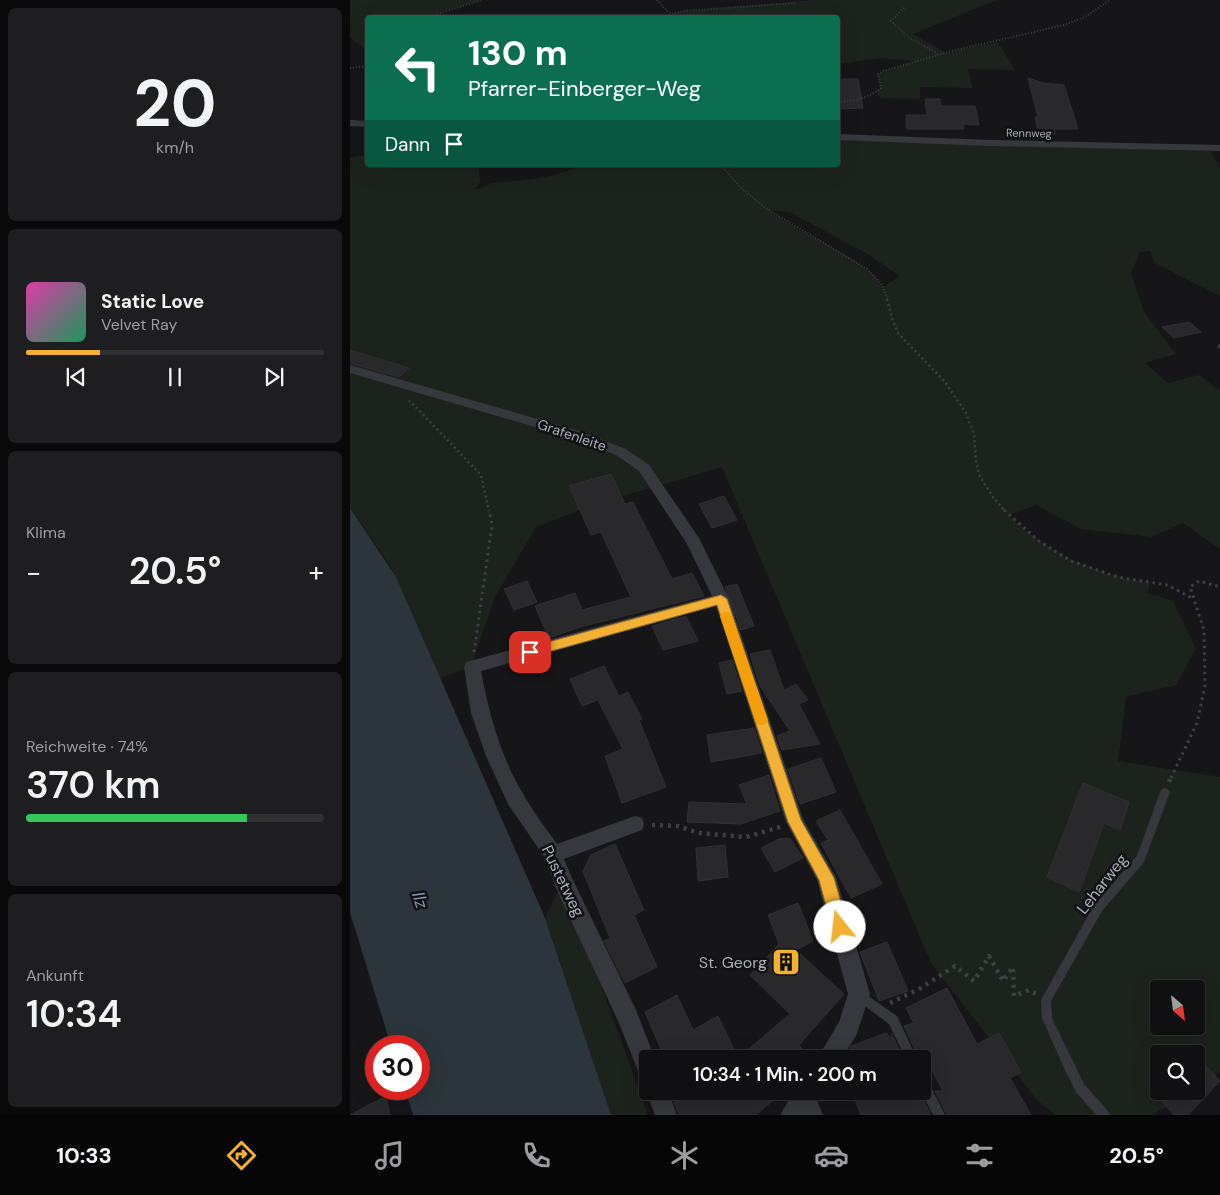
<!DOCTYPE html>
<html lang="de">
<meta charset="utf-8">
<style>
:root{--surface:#101012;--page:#1e1e20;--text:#f1f3f6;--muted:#9c9d9f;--line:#303032;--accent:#f2b134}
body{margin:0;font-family:"DM Sans",sans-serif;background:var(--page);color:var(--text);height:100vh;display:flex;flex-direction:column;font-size:19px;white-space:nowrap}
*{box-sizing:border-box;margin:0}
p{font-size:16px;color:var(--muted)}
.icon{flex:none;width:28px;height:28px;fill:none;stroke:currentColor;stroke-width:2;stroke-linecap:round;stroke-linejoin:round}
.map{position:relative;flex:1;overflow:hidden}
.drawer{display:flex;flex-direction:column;gap:8px;padding:8px;background:#09090a;width:350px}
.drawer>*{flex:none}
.guide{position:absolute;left:15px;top:15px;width:475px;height:152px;border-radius:5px;box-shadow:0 5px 20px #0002,0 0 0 1px var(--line);background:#0b6e4f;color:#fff;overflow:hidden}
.needle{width:32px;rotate:152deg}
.controls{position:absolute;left:800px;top:980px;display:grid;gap:10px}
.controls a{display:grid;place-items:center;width:55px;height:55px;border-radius:5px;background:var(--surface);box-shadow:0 5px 20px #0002,0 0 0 1px var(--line);font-size:25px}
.speed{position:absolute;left:15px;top:1035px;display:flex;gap:10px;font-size:25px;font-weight:700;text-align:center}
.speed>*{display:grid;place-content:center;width:65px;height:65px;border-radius:50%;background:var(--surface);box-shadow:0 5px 20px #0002,0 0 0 1px var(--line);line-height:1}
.speed .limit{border:8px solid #d22;background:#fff;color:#111}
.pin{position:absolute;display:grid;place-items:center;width:42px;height:42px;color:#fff;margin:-21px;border-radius:10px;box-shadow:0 2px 8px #0006}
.me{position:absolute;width:55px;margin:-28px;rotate:344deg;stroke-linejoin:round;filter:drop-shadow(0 0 4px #0008)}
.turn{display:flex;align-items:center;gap:18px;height:105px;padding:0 20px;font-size:22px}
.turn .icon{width:65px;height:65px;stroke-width:2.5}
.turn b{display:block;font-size:35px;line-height:42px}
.then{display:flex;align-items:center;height:48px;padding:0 20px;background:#0003;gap:10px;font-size:19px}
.big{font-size:38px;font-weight:600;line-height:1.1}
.drawer .card{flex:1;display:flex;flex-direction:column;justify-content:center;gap:8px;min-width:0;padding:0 18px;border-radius:8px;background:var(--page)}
.drawer .dial{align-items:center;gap:0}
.dial b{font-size:65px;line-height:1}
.song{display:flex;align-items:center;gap:15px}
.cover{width:60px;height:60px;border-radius:8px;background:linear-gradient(135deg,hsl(320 70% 55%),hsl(150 70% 35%))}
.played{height:5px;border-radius:2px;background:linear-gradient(90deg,var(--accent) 25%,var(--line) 25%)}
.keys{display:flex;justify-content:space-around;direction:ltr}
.heat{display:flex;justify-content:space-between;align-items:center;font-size:28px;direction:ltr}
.charge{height:8px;border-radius:4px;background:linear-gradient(90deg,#34c759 74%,var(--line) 0)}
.trip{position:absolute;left:289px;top:1050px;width:292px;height:50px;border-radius:5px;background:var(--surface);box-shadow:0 5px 20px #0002,0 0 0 1px var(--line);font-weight:600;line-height:50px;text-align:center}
.menu{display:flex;height:80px;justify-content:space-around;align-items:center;background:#060607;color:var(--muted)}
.menu .icon{width:35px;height:35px}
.menu .on{color:var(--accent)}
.menu b{font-size:22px;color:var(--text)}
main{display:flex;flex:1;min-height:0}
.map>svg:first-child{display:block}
.green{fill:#1c231d;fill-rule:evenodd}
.water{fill:#2c353c}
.building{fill:#29292c;stroke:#303034}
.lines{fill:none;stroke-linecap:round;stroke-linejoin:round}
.path-far3{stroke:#3d3f44;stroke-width:2;stroke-dasharray:1 2;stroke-linecap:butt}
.path-far2{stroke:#3d3f44;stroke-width:2.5;stroke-dasharray:2 3;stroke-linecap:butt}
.path-far1{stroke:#3d3f44;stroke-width:3;stroke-dasharray:2.5 4;stroke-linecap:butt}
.path{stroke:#3d3f44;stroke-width:4.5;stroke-dasharray:3 5;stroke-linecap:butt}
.service{fill:#37383d;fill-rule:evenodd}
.minor{fill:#37383d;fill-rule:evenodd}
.route{fill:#f2b134;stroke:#9d7322}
.slow{fill:#f59e0b}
.labels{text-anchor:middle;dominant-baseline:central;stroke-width:5;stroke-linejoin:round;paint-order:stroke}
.far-street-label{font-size:11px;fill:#a8adb8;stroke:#111113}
.street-label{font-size:14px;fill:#a8adb8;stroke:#111113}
.near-street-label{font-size:16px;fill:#a8adb8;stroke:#111113}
.near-poi-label{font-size:16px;fill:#a8adb8;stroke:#111113;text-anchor:end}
.near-water-label{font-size:18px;font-style:italic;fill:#7f9bb3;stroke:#111113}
</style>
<main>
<section class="drawer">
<div class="card dial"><b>20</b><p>km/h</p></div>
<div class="card">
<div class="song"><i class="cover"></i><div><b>Static Love</b><p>Velvet Ray</p></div></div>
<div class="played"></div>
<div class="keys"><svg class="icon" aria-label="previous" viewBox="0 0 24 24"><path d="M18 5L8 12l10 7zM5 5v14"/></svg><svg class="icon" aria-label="pause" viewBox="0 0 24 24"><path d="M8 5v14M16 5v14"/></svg><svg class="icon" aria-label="next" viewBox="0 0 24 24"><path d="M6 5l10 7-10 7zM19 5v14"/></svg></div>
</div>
<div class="card"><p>Klima</p>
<div class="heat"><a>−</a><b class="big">20.5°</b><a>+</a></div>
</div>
<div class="card"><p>Reichweite · 74%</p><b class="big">370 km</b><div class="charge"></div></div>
<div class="card"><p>Ankunft</p><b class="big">10:34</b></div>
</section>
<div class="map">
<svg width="870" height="1115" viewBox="0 0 870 1115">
<rect width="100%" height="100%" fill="#161618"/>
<!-- green -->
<g class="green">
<polygon points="0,0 131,0 76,17 18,18 17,50 0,38"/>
<polygon points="463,0 647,0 563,34 596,53 648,42 665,70 618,69 622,88 570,87 570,99 530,98 527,92 531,88 528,74 564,61 530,58 488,64 488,18 324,18 322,14 334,11"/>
<path d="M488,139L860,151L870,167V296L805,263L800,251L790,252L781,273L794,312L826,354L795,363L818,383L849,375L870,391V549L833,523L802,537L731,529L687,505L659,515C697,554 747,575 800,583L798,593L823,601L846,649L826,685L776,697L768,761L870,777V1072L846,1087V1054H809V1091H840L803,1115H705L687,1100L581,963L372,467L249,503L186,527L145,597L121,666L86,680L41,567L0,507V158L17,155L18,165H129L130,182L125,189C132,190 136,184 143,183C174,180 203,179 232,165L423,167L424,165H488ZM419,210L439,212L516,253L550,276L532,288C525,263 442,230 419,210ZM809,989H846V1026H809Z"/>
<polygon points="213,881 298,1115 261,1115 195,918"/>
</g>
<!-- water -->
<polygon class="water" points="0,508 46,577 195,918 261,1115 63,1115 55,1089 69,1089 69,1046 41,1046 0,912"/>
<!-- building -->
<g class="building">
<polygon points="678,78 693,83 714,85 728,129 704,129 705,134 689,134 685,117 688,117"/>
<polygon points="488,79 508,79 513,108 488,109"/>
<polygon points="575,99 590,99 591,106 625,106 629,125 613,124 614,129 557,129 556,115 577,115"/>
<polygon points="839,322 851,332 824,338 812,327"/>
<polygon points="0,350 59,368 49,377 0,363"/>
<polygon points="261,474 275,504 283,502 322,579 342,573 354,596 230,627 199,638 185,606 225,593 232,610 281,597 251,532 241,535 219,486"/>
<polygon points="374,496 387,520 362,528 349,504"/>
<polygon points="177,581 187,602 164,610 154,589"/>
<polygon points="387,584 404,626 391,630 375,587"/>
<polygon points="336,616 348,641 313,650 302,626"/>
<polygon points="420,650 434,690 446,684 458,700 449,704 470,744 432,750 427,736 440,731 410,686 400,654"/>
<polygon points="382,660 392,691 377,694 369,663"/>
<polygon points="254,666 269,696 278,692 292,719 289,720 316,787 272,803 255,756 273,749 248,700 232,706 220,679"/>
<polygon points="404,728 412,753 361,762 357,735"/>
<polygon points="471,758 486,792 450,804 438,769"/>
<polygon points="419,775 430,811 391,824 337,822 339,802 397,804 389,785"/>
<polygon points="733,783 779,802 770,830 754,823 729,892 697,877"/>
<polygon points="490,810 532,884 501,898 471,843 478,840 466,821"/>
<polygon points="440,838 453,858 425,872 411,848 429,839"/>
<polygon points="265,844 294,910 284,915 307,967 275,983 254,941 260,938 233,871 241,855"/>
<polygon points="375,845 378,877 348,881 346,848"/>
<polygon points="448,903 463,941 446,950 494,994 449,1045 461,1059 315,1059 295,1012 327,995 343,1030 368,1016 388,1058 440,1014 400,975 429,944 418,915"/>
<polygon points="537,942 558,991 529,1001 510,952"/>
<polygon points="597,988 627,1044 649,1033 671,1072 660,1078 681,1115 597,1115 585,1091 593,1091 576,1059 569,1059 554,1026 564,1023 556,1008"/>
<polygon points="536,1033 544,1040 541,1033 554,1059 493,1059 501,1046"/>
<polygon points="846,1055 870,1081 838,1115 824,1115 802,1091 846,1091"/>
<polygon points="324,1091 434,1091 406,1115 329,1115 321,1093"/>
<polygon points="502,1091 569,1091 581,1115 511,1115"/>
<polygon points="36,1096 40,1115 0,1115"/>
</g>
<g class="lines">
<!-- path-far3 -->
<g class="path-far3">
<polyline points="307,0 324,18"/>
<polyline points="554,8 541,21 558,37 585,52 586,56"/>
<polyline points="322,14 334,11 445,3"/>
<polyline points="76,18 131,0"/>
<polyline points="0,68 18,66"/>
<path d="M488,102C504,101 519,98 531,88L528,74L533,71L602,51L714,25L735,17L760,0"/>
<polyline points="371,165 390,187 414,207 517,269 531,283 538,300"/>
</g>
<!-- path-far2 -->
<g class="path-far2">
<polyline points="537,299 543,321 548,333 595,382 616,413 624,434 626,461 629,475 643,497 655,511"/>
<polyline points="59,400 131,475 139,511"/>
</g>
<!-- path-far1 -->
<g class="path-far1">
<polyline points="654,510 689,541 721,561 768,577 817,585 844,599"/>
<polyline points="124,652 142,525 139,510"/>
<polyline points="821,778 847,723 855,685 854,630 840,587 849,581 870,587"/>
</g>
<!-- path -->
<g class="path">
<polyline points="819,782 821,777"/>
<polyline points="302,825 328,826 348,833 396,837 430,827"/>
<polyline points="540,1003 571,988 605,966 624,981 639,956 653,981 663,967 664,996 679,990 686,994"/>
</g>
<!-- service -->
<g class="service">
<polygon points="870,344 870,349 867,347 868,345"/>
<polygon points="815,788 818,789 820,792 794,862 752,911 701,1001 702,1018 734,1084 758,1111 760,1115 746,1115 726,1092 714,1068 692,1018 691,1000 744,905 787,856 810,792 812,789"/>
<polygon points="511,991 547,1016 567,1059 556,1059 539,1024 507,1000 506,996 507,992"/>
<polygon points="572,1076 576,1077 595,1115 583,1115 571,1091 572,1091"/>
</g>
<!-- minor -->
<g class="minor">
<polygon points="0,120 18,121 18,127 0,126"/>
<polygon points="488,134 641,140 870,145 870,151 641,146 488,140"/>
<path d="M0,365L226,430L276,449L299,465L349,538L379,599L453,819L486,877L520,994L506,1036L491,1059H467L489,1022L498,994L467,880L436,822L366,606L131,671C139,713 150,755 172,792C182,810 195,827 207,844L285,816L292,818L294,824L292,830L214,859L222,878L286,1010L305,1059H298V1079L290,1076L269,1023L206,888L195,858L158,804L136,756L121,713L114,667L116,662L362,596L337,544L289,471L266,455L216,436L0,373Z"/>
<polygon points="298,1087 298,1091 318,1091 327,1115 305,1115 296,1091"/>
<polygon points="444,1091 469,1091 466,1098 473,1115 430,1115"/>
</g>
</g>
<!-- route -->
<polygon class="route" points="371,595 377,599 451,820 484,878 498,927 496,933 490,935 485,933 482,927 469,880 438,822 367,605 180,657 175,655 173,652 175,648 180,647"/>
<!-- slow -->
<polygon class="slow" points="376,611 381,613 382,616 418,720 416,724 412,725 407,724 405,720 370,616 372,613"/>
<!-- icons -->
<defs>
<symbol id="building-square" viewBox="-11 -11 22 22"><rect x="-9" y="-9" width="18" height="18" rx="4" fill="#f2b134" stroke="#111113"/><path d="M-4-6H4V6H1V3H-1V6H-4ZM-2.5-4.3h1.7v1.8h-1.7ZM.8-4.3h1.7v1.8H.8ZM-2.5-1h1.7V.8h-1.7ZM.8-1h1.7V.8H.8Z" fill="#111"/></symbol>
</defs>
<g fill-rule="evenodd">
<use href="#building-square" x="420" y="946" width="32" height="32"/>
</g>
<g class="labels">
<!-- far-street labels -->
<g class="far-street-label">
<text transform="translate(679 133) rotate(1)">Rennweg</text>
</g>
<!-- street labels -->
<g class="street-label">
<text transform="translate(222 435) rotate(19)">Grafenleite</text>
</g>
<!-- near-street labels -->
<g class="near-street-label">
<text transform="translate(213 881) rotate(64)">Pustetweg</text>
<text transform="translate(752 884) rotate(-52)">Leharweg</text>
</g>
<!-- near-poi labels -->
<g class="near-poi-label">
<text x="417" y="962">St. Georg</text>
</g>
<!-- near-water labels -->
<g class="near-water-label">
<text transform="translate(70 900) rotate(72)">Ilz</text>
</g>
</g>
</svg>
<div class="controls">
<a><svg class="needle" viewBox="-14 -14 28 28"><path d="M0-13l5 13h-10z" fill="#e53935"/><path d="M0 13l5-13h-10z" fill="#9c9d9f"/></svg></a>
<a><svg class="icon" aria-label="search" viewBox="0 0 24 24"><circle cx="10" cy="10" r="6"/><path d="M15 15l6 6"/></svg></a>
</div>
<div class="speed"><div class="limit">30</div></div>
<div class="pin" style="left:180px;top:652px;background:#d93025"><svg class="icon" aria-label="arrive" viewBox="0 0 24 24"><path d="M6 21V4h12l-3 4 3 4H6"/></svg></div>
<svg class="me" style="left:490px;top:927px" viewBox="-20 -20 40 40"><circle r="19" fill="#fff"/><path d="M0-13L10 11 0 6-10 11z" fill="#f2b134"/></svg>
<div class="trip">10:34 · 1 Min. · 200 m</div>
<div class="guide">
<div class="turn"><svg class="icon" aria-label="left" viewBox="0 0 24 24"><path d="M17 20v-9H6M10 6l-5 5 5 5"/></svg><div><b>130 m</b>Pfarrer-Einberger-Weg</div></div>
<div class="then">Dann<svg class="icon" aria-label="arrive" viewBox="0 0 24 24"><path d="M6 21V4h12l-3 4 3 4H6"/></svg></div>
</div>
</div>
</main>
<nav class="menu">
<b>10:33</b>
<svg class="icon on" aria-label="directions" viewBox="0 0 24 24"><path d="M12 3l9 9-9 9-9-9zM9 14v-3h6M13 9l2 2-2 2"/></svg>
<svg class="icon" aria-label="music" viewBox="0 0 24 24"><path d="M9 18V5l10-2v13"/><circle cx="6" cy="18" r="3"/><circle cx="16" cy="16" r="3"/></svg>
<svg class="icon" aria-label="phone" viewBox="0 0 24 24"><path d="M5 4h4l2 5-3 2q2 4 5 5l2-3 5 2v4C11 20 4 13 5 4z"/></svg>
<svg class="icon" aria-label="climate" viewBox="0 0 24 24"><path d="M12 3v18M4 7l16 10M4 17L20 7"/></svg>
<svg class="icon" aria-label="car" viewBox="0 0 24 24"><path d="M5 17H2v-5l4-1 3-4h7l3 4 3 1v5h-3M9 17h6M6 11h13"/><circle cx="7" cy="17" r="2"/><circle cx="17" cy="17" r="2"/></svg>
<svg class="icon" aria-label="filters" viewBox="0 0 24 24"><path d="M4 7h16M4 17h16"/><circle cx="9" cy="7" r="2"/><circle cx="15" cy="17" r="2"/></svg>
<b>20.5°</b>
</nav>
